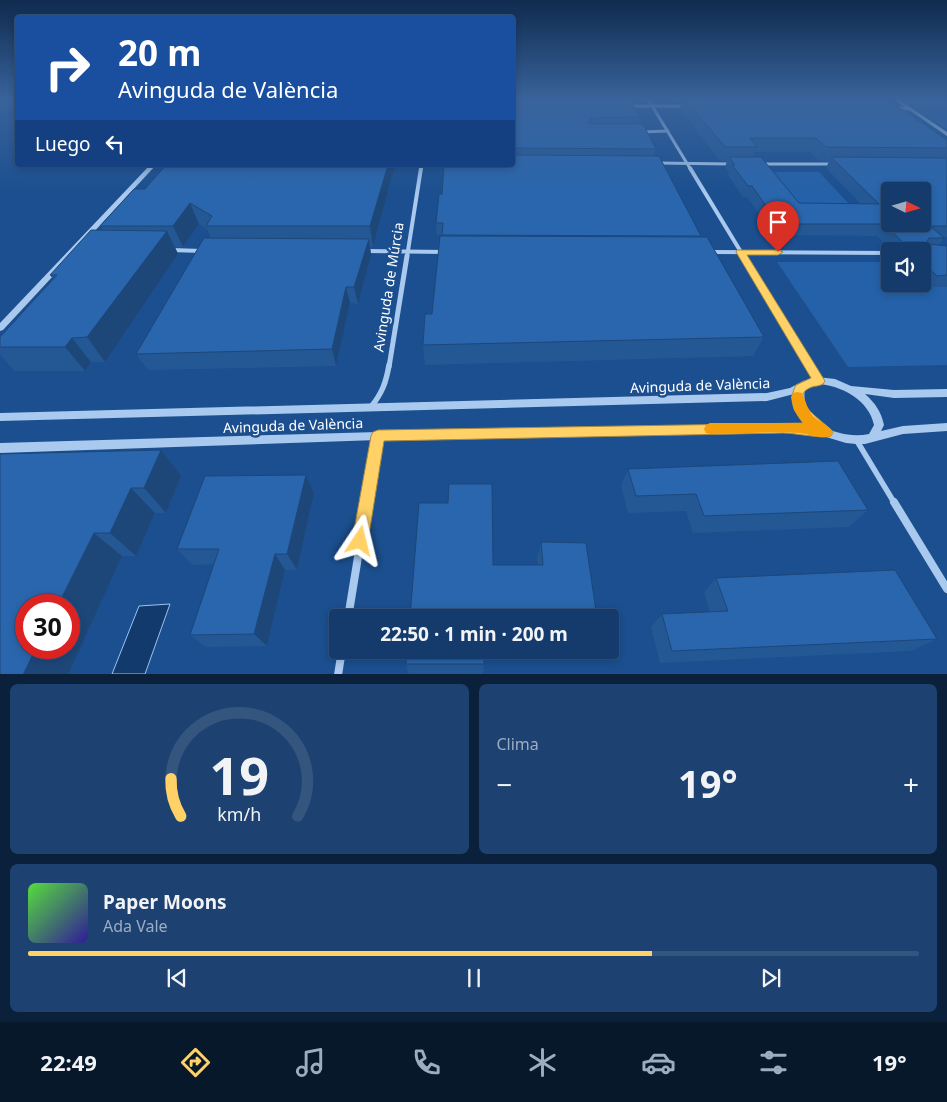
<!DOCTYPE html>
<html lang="es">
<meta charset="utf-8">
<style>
:root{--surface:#143b6b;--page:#1d4271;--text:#f1f3f6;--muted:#9dadc1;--line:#33557e;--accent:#ffd166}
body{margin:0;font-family:"Noto Sans",sans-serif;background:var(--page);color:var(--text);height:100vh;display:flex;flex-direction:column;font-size:19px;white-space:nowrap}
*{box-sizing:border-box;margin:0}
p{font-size:16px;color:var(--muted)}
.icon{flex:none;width:28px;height:28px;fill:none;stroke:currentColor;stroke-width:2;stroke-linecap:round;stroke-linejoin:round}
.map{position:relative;height:674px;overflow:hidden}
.panel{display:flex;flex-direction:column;gap:10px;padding:10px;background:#0b203b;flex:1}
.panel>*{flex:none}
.top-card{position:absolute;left:15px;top:15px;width:500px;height:152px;border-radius:5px;box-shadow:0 2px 8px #0003,0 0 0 1px var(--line);background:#1a4fa0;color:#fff;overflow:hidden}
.needle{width:32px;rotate:95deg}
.fabs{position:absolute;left:881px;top:182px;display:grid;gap:10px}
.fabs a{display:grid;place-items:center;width:50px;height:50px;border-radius:5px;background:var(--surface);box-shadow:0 2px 8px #0003,0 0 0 1px var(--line);font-size:25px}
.speed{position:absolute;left:15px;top:594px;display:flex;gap:10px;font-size:25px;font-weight:700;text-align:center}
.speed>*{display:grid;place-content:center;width:65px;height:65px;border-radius:50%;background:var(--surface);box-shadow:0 2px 8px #0003,0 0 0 1px var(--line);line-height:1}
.speed .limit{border:8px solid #d22;background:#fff;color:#111}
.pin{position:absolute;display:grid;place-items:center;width:42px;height:42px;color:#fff;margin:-51px -21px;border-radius:50% 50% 50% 0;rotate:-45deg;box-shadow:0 0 5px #0007}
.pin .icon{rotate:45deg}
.me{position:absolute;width:55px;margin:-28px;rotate:10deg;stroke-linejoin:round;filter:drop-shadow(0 0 4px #0008)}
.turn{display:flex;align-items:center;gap:18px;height:105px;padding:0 20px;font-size:22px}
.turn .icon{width:65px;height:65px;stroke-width:2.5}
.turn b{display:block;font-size:35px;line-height:42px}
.then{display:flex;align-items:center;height:48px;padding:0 20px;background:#0003;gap:10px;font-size:19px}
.big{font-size:38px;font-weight:700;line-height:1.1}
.panel .widget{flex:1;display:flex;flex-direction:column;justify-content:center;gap:8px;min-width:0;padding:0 18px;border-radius:8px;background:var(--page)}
.panel .dial{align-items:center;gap:0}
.dial svg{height:130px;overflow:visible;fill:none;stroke:var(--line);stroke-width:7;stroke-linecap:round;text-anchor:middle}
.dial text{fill:var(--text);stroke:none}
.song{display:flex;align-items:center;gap:15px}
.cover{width:60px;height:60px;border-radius:8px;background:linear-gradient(135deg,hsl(110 70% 55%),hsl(250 70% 35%))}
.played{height:5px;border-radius:2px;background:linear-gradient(90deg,var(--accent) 70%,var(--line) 70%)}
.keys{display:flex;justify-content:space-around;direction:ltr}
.heat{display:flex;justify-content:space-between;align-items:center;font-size:28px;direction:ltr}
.panel .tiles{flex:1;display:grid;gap:10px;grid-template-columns:1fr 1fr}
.widget:last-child{grid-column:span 2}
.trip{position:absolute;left:329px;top:609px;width:290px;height:50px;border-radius:5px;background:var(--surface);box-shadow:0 2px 8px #0003,0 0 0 1px var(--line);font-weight:700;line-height:50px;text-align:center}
.tabs{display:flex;height:80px;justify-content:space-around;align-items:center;background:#08182b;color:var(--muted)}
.tabs .icon{width:35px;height:35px}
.tabs .on{color:var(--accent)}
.tabs b{font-size:22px;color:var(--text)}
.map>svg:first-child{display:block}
.green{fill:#2461a8}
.water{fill:#123a6d;stroke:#9cc4f0}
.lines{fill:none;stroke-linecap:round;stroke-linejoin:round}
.minor-far4{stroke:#a9c9ee;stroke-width:3}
.minor-far3{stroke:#a9c9ee;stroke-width:4}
.minor-far2{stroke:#a9c9ee;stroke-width:5}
.minor-far1{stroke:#a9c9ee;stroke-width:5.5}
.minor{stroke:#a9c9ee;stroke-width:8}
.tertiary{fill:#a9c9ee;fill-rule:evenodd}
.wall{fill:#245895;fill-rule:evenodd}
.shaded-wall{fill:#1d4779}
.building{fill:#2a66ad;stroke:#1d4779;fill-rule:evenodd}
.route{fill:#ffd166;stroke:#a68842}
.slow{fill:#f59e0b}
.labels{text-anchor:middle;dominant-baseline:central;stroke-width:5;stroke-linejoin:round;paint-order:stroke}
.street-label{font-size:14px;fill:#fff;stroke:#1b4f8f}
</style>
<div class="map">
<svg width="947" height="675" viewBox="0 0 947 675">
<rect width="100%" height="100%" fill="#1b4f8f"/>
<!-- green -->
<g class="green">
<polygon points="901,99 947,99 947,130"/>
<polygon points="766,172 819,172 850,205 793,205"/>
<polygon points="777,262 890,262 890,284 922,284 923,262 947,263 947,365 848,367"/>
</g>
<!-- water -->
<polygon class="water" points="170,604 145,674 112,674 139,606"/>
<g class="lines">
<!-- minor-far4 -->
<g class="minor-far4">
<polyline points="648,99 691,170"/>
<polyline points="628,106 687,106"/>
<polyline points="893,107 910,109"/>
<polyline points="641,132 668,131"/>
<polyline points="658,163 732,164"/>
<polyline points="760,164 834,164"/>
<polyline points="421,170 422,165"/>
</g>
<!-- minor-far3 -->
<g class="minor-far3">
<polyline points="690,168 744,257"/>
<polyline points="171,250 202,251"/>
<polyline points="366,251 445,252"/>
<polyline points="711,252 890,253"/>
<polyline points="407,257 421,168"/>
</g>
<!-- minor-far2 -->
<g class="minor-far2">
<polyline points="743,256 810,367"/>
<polyline points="389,367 407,256"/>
</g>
<!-- minor-far1 -->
<g class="minor-far1">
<polyline points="810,365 819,381"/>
<path d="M371,407C382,393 386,383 389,365"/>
<polyline points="857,441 895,504"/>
<polyline points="367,504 378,436"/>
</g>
<!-- minor -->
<g class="minor">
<polyline points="894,502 947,589"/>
<polyline points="348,618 367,502"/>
<polyline points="338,675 342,650"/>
</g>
<!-- tertiary -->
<g class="tertiary">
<polygon points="893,99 898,99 947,132 947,136"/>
<polygon points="150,165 156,165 3,330 0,331 0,323"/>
<path d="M817,377L835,379L851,386L894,390L947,389V397L894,398L865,394C875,403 881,411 884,425L881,431L903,426L947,423V431L903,434L865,444H856L846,443L826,437L802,432L783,431L378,440L0,453V443L378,432L783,423L807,425C799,417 792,406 794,394L767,401L0,421V413L767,393L790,388L803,381ZM817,384C841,385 869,400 874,425L869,434C841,440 799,424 805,389Z"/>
</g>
</g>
<!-- wall -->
<g class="wall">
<polygon points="512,99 639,117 638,124 656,149 654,156 701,236 701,237 764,337 753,356 425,365 423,345 432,314 442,236 442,235 437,235 436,223 442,194 512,165"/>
<path d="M672,99H887L947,140V237H943L944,238L939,245L947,246V287H928L922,282V251H892L877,236L773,235L747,197H743L728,175L729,173L725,167L727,161H720L680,109L681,102H675ZM755,152H810L819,161H829L826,168L861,204L799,203L753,157Z"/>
<polygon points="166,165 395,165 373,247 370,247 371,255 358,304 350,303 336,366 148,370 136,354 211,238 207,229 199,224 183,247 175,247 178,254 105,362 91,362 85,371 15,371 0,355 0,337 53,279 50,275 103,230 100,226 145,189"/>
<polygon points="0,454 181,476 166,513 155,513 136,556 122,556 68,675 0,675"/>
<polygon points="628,469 868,510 849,527 693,533 686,511 628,513 621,486"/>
<polygon points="306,475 314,493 297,570 285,570 267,646 206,647 190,635 214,564 192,565 177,549"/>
<polygon points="448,503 493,565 538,565 537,558 541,542 597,618 410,618"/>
<polygon points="716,578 937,639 911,651 660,663 651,627 662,614 710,612 704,592"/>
<polygon points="406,664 484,664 483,675 409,675"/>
</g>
<!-- shaded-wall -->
<g class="shaded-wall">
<polygon points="388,165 395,165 373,247 370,226"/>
<polygon points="190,203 199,224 183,247 173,226"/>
<polygon points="167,231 178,254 105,362 87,337"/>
<polygon points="369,239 371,255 358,304 354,287"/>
<polygon points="346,287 350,303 336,366 332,349"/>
<polygon points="72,338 91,362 85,371 65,347"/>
<polygon points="161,450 181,476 166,513 144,488"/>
<polygon points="306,475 314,493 297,570 287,554"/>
<polygon points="131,488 155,513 136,556 110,533"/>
<polygon points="94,533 122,556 68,675 23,675 36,648 69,648 69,605 58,605"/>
<polygon points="275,554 285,570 267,646 254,634"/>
</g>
<!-- building -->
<g class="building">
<polygon points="512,99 630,99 639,117 591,118 588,122 591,124 643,124 656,149 512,148"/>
<polygon points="685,99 887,99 947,140 947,148 826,147 817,139 813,138 750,138 757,147 725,147"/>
<polygon points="513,155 659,156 701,236 442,235 443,223 436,223 439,194 442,194 444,165 512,165"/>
<path d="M729,157H761L799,203L879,204L831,157L947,158V226H930L944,238H929L927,241L928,244L947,246V275L937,276L922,262V251H912L884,224H779L752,186H748L732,165H735ZM890,191H922V224H890Z"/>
<polygon points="166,165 388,165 370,226 206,226 212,216 190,203 173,226 100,226 134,189 145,189"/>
<polygon points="91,230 167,231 87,337 72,338 65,347 0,347 0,337 57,275 50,275"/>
<polygon points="440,236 707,237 764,337 423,345 425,314 432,314"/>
<polygon points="204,238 369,239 354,287 346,287 332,349 136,354"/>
<polygon points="161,450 144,488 131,488 110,533 94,533 58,605 26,605 26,648 36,648 23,675 0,675 0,454"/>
<polygon points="838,461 868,510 704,516 696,494 636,496 628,469"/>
<polygon points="306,475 287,554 275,554 254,634 190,635 219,549 177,549 205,476"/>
<polygon points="449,484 492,484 493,565 543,565 541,542 586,543 597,618 410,618 419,503 448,503"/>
<polygon points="895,570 937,639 672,651 662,614 728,611 716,578"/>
<polygon points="407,650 484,650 484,664 406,664"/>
</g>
<!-- sky -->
<linearGradient id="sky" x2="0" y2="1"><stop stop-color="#0f2b4f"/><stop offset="0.51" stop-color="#39639b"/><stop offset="1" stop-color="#39639b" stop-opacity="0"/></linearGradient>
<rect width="947" height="194" fill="url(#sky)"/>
<!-- route -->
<path class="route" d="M737,250H778L783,252L778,255H747L825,381L823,384C820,386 815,386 812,387C783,398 829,425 833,432L831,436C822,439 795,433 783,433L384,441L368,541L366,546L360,549L355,546L352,541L371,436L373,432L378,430L803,423C793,410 788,400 796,385L811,378L736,252Z"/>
<!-- slow -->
<path class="slow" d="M797,392L802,393C806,401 807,409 813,416C819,422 829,425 833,432L831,436C821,440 810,434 800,433C770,431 740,434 710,434L706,433L704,429L706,425L710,423H803L794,410L791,397L793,393Z"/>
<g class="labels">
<!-- street labels -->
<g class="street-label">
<text transform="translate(388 287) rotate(-81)">Avinguda de Múrcia</text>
<text transform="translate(700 385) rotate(-2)">Avinguda de València</text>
<text transform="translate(293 425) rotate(-2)">Avinguda de València</text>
</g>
</g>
</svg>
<div class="fabs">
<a><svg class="needle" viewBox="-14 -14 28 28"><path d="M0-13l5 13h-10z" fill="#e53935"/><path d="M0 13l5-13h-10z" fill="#9dadc1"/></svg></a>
<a><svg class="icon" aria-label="sound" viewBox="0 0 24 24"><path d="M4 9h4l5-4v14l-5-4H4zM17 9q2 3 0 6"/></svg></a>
</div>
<div class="speed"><div class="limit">30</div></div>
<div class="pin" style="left:778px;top:252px;background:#d93025"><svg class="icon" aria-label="arrive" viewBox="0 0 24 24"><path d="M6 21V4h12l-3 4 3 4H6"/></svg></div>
<svg class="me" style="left:360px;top:541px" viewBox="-20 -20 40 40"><path d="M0-17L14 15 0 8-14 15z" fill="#ffd166" stroke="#fff" stroke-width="4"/></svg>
<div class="trip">22:50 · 1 min · 200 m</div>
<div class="top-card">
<div class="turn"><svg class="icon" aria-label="right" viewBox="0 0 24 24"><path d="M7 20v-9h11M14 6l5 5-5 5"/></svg><div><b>20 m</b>Avinguda de València</div></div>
<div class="then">Luego<svg class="icon" aria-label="left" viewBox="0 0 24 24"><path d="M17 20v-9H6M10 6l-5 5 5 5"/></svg></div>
</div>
</div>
<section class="panel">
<div class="tiles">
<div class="widget dial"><svg viewBox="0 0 100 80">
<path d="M14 69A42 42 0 1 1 86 69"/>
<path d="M14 69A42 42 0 0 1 8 46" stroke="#ffd166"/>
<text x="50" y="56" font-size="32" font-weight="700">19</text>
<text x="50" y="72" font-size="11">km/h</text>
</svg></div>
<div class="widget"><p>Clima</p>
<div class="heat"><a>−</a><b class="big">19°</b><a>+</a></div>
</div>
<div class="widget">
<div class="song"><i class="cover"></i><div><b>Paper Moons</b><p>Ada Vale</p></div></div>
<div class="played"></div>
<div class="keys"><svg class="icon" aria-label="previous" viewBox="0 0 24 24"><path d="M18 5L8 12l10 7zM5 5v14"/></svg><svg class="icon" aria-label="pause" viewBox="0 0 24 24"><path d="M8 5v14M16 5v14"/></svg><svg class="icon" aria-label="next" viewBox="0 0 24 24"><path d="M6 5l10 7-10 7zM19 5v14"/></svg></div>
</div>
</div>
</section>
<nav class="tabs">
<b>22:49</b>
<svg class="icon on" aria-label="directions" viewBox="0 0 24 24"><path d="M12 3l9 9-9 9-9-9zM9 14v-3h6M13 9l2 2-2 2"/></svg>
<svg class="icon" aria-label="music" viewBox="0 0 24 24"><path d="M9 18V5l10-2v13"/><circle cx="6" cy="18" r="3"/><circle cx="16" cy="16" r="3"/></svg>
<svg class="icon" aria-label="phone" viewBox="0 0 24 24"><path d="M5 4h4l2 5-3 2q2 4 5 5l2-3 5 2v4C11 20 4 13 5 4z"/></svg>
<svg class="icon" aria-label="climate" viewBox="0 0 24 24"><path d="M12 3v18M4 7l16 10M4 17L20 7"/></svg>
<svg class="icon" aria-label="car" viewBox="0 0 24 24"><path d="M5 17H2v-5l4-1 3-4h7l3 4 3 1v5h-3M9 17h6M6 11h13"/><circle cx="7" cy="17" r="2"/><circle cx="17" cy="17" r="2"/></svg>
<svg class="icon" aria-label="filters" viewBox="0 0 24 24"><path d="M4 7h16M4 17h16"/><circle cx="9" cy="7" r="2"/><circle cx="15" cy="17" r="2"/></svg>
<b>19°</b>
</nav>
